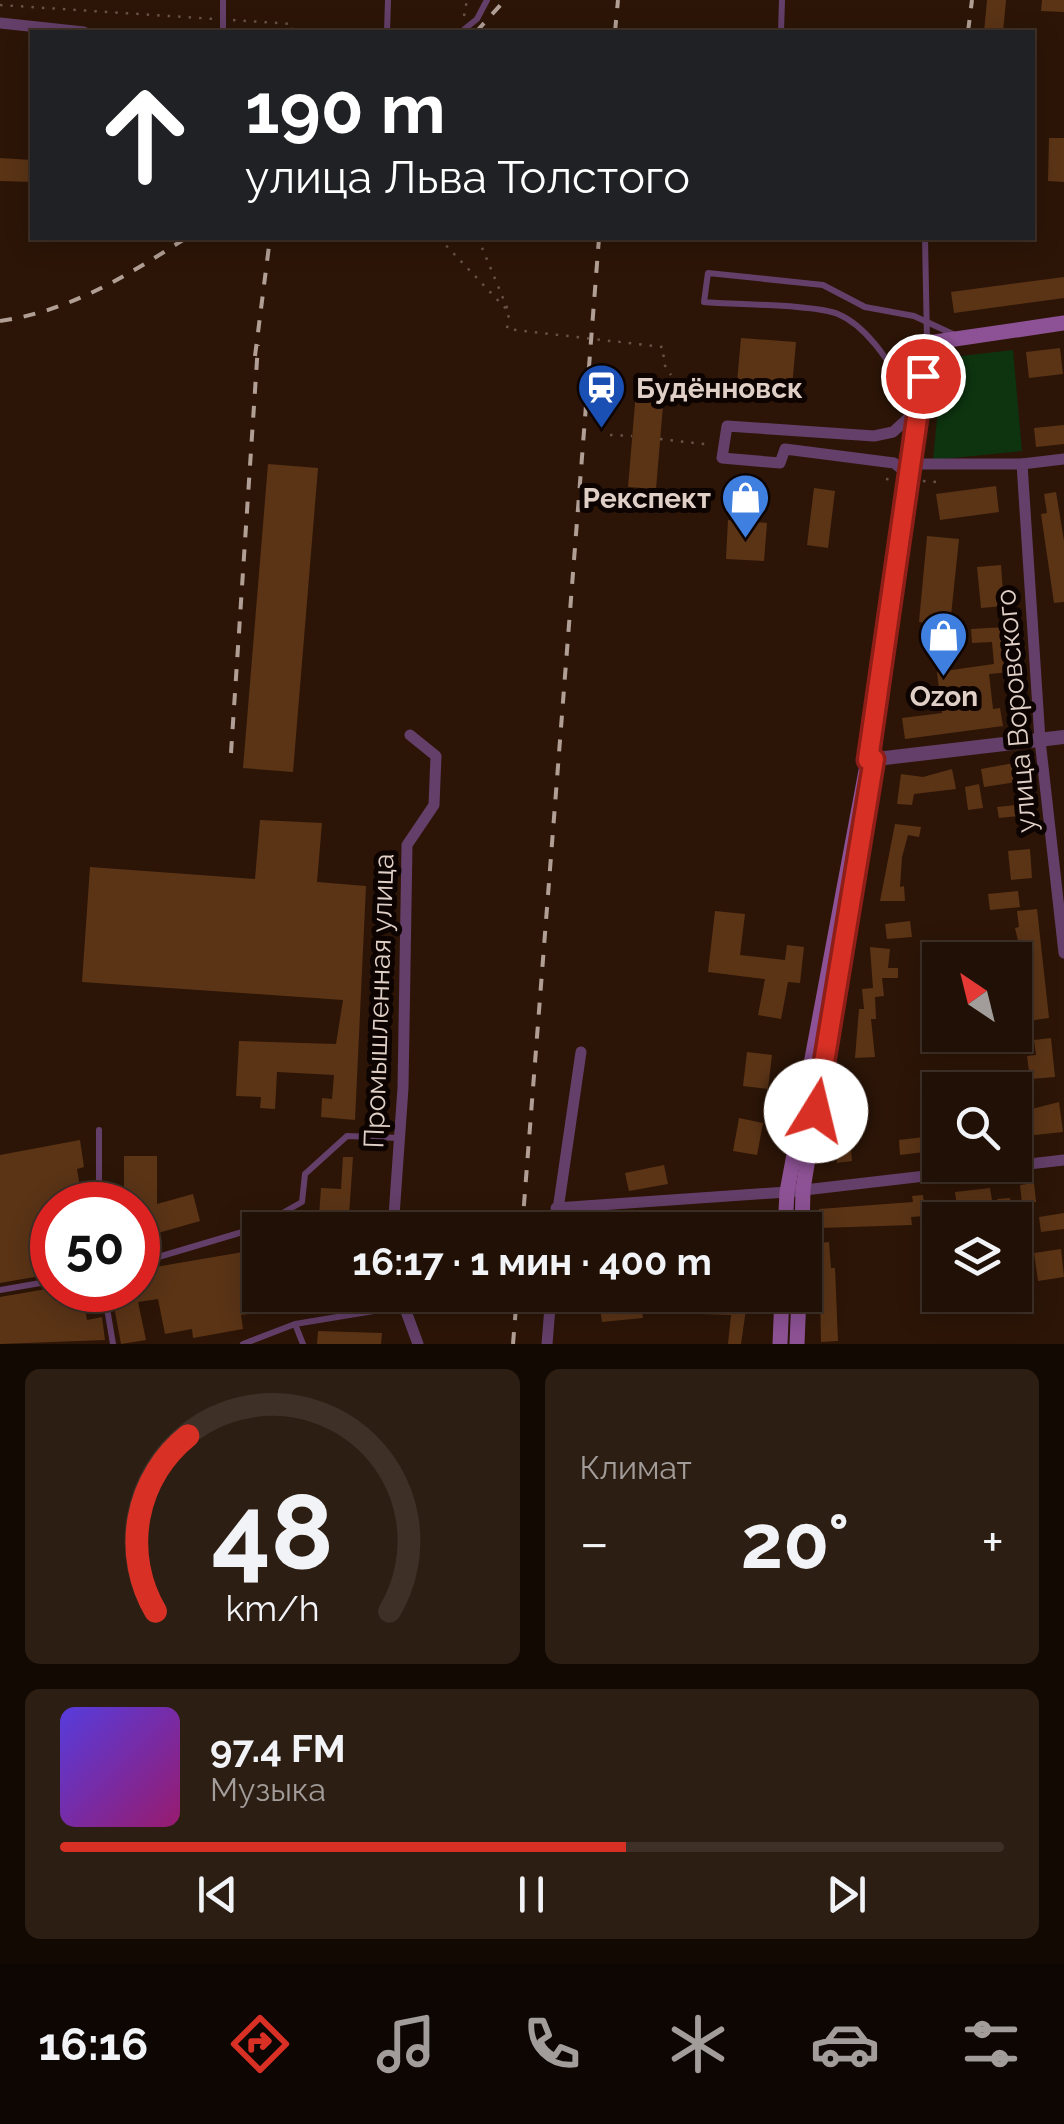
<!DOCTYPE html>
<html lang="ru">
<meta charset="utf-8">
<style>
:root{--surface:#211005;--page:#2d1e13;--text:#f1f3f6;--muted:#a29d9a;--line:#3e3027;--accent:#d93025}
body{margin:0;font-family:Raleway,sans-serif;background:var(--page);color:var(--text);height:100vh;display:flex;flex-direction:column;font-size:38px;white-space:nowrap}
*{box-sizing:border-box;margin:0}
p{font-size:32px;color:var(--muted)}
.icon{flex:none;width:55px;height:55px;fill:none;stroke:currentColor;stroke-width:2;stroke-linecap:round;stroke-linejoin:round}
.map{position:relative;height:1344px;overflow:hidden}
.drawer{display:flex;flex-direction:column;gap:25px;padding:25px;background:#120903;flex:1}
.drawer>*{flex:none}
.banner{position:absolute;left:30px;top:30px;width:1005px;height:210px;border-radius:0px;box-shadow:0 5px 25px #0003,0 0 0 2px var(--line);background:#202124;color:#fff;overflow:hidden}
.needle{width:65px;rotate:325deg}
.tools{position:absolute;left:922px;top:942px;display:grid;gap:20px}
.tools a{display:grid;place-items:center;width:110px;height:110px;border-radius:0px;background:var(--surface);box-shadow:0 5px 25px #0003,0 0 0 2px var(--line);font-size:50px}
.speed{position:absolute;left:30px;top:1182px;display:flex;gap:20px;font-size:50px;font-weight:700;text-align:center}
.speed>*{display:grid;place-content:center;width:130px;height:130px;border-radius:50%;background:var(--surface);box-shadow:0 5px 25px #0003,0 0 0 2px var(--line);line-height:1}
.speed .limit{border:15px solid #d22;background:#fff;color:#111}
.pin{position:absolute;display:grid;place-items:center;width:85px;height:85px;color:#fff;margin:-42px;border:5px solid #fff;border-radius:50%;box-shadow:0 2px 10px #0007}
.me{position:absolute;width:110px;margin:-55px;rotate:9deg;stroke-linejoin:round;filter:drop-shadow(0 0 8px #0008)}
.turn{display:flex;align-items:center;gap:35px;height:210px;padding:0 50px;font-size:45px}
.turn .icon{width:130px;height:130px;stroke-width:2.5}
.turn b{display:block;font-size:70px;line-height:85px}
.big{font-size:75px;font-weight:700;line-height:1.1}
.drawer .widget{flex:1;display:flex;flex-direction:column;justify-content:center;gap:15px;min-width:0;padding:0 35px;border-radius:15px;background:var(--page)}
.drawer .dial{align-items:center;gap:0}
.dial svg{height:260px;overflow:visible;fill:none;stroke:var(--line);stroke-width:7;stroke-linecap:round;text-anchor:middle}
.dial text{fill:var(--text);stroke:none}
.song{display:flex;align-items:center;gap:30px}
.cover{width:120px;height:120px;border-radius:15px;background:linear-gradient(135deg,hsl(250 70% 55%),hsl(320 70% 35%))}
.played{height:10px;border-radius:5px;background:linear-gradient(90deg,var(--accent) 60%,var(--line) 60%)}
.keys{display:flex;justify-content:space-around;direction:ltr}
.heat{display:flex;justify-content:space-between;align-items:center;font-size:55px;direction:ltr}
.drawer .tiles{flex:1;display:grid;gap:25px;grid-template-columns:1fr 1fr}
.widget:last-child{grid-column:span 2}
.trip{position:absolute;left:242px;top:1212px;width:580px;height:100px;border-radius:0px;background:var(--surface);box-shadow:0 5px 25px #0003,0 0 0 2px var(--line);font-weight:700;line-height:100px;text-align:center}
.menu{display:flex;height:160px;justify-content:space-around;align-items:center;background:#0d0602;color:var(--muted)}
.menu .icon{width:70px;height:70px}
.menu .selected{color:var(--accent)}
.menu b{font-size:45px;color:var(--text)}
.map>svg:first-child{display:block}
.green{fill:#0d340f}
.building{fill:#5b3416}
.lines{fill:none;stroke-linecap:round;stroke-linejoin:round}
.path{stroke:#675246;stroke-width:2.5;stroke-dasharray:2.5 8;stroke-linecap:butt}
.service{stroke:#643f69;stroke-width:6}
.minor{stroke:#643f69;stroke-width:11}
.tertiary{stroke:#643f69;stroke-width:14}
.secondary{stroke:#8d5295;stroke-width:15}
.rail{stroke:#b19f95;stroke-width:4;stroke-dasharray:12 12;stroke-linecap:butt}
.route-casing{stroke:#8d1f18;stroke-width:25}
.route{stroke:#d93025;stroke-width:18}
.labels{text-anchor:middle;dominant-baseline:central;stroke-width:10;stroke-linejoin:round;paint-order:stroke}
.poi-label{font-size:28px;font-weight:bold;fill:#dfcfc6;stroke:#0d0402;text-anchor:start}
.street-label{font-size:28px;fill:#dfcfc6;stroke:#0d0402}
</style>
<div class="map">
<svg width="1064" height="1344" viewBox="0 0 1064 1344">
<rect width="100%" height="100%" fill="#2c1507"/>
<!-- green -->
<polygon class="green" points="1013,350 1022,451 933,460 943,358"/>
<!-- building -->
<g class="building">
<polygon points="987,0 1006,0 1003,32 984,32"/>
<polygon points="1042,0 1064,0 1064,12 1041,11"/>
<polygon points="1049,138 1064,138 1064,182 1048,181"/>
<polygon points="0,158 32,160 32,182 0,181"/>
<polygon points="1064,277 1064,298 954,313 951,292"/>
<polygon points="741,338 796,342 791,398 736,394"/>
<polygon points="1060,348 1063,374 1029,378 1026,352"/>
<polygon points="637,380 665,382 656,489 628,487"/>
<polygon points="1064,425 1064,444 1036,447 1034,428"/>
<polygon points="268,464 318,468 293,772 243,768"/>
<polygon points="996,486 999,512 940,520 936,494"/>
<polygon points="814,488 835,491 828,548 807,545"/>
<polygon points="1056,492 1064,541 1064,602 1054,603 1041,514 1047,513 1044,494"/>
<polygon points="728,520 767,523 764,561 726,559"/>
<polygon points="927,536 959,539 950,625 919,622"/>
<polygon points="1001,565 1004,606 981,608 977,567"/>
<polygon points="1006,627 1010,672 989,674 993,709 1000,708 1003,726 905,739 902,718 942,713 937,672 994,664 992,642 972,643 971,629"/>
<polygon points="1019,762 1023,781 984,787 981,769"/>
<polygon points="952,769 956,789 914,794 912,805 897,804 901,774 923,777"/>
<polygon points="979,784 983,808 968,810 965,787"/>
<polygon points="1025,804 1026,815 999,818 997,807"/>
<polygon points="260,820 322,823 317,882 366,886 355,1120 321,1117 322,1098 332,1099 334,1075 277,1072 275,1109 260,1108 261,1097 236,1096 239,1041 336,1044 343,1000 82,982 90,867 255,879"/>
<polygon points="895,824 921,827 919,837 908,835 902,857 900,887 904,886 905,901 880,901"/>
<polygon points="1030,849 1032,878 1011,880 1008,851"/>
<polygon points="1018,891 1020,907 990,910 988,894"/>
<polygon points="1037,909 1049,1018 1028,1021 1027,980 1015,928 1019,927 1017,911"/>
<polygon points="715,911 745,914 740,955 785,960 787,945 804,947 800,983 788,982 781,1019 758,1015 765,979 708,972"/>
<polygon points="910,921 912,937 887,939 885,924"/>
<polygon points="870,947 890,949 888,968 898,968 898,978 882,978 884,996 875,997 876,1019 871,1019 875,1057 855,1058 859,1009 864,1009 862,989 873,988"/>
<polygon points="1051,1038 1055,1077 1030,1079 1027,1056 1036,1055 1034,1040"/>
<polygon points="747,1052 772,1055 768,1089 743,1086"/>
<polygon points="847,1086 861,1089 856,1109 843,1106"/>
<polygon points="1059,1102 1063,1132 1015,1137 1015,1118 1024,1117 1024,1111"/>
<polygon points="739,1118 763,1123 757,1155 733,1151"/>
<polygon points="940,1135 940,1150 900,1155 899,1140"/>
<polygon points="850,1137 852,1161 837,1163 835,1139"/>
<polygon points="80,1140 84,1167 77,1169 83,1205 52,1205 52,1274 0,1283 0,1155"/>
<polygon points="124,1156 157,1156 157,1204 193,1194 200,1221 158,1233 138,1233 138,1205 116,1205 115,1190 124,1189"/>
<polygon points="343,1157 353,1157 348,1230 318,1230 321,1188 341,1189"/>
<polygon points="664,1165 668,1184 629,1191 625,1173"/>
<polygon points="1034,1183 1036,1202 1022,1204 1020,1185"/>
<polygon points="990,1188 993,1206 957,1207 955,1192"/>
<polygon points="923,1195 925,1216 911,1217 912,1225 820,1228 819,1209 913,1202 912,1196"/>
<polygon points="1010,1198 1013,1218 1000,1220 997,1199"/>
<polygon points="1064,1213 1064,1229 1041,1232 1039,1217"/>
<polygon points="829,1242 831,1268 835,1268 838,1341 821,1342 819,1243"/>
<polygon points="260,1249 260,1295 345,1295 346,1300 241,1315 243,1329 193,1338 192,1329 165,1334 158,1299 138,1302 146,1340 121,1344 111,1290 141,1290 138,1270"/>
<polygon points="1061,1249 1064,1277 1038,1281 1034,1253"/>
<polygon points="52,1288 82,1290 87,1320 102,1317 105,1340 0,1344 0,1297"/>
<polygon points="652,1295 748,1295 741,1344 728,1344 731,1315 642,1312 643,1318 602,1322 599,1302"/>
<polygon points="318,1331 382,1333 381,1344 317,1344"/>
</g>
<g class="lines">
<!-- path -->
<g class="path">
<polyline points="0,5 215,19"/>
<polyline points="464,16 467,0"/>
<polyline points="233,20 292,24 292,32"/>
<polyline points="439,238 509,312 507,329 663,347 664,364 671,375"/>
<polyline points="478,238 508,310"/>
<polyline points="601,402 613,403"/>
<polyline points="610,435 632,436"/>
<polyline points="660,439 712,445"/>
<polyline points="886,479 895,480"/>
<polyline points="923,481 936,482"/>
</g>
<!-- service -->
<g class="service">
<polyline points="223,32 223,0"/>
<polyline points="387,32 388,0"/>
<polyline points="461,32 477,19 487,0"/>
<polyline points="781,32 782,0"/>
<polyline points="925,238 927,341"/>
<path d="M915,404C896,375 872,328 838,314C813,304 735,305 704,302L708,273L823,285L865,307L914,316L955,335"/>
<polyline points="99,1130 99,1205"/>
<polyline points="138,1263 256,1228 302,1202 305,1174 347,1136 399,1138"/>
<polyline points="0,1290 52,1281"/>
<polyline points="104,1290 113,1344"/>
<polyline points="295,1324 303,1344"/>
<polyline points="243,1344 295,1324 404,1306"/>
</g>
<!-- minor -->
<g class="minor">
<polyline points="0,23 84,32"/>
<polyline points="909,464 1022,464 1064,459"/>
<polyline points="1022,464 1040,740 1064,953"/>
<polyline points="908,474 894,463 785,449 780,463 722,458 727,426 874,436 893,432 918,409"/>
<polyline points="556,1208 787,1192 1064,1160"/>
<polyline points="393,1230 403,1088 407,845 434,805 436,756 410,735"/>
<polyline points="555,1230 581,1052"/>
<polyline points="400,1295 418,1344"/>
<polyline points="547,1344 551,1295"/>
</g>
<!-- tertiary -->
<polyline class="tertiary" points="868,760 1064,737"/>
<!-- secondary -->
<g class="secondary">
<polyline points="785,1230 787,1192 868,760 928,343 1064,323"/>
<polyline points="802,1230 803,1189 842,952"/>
<polyline points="780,1344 782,1295"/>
<polyline points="797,1344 799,1295"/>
</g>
<!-- rail -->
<g class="rail">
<polyline points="476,32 505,0"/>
<polyline points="615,32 618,0"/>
<polyline points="968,32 972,0"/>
<path d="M0,321C70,311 127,276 186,238"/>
<polyline points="255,356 270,238"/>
<polyline points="231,753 258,345"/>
<polyline points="522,1230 599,238"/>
<polyline points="513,1344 517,1295"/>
</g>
</g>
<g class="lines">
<defs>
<polyline id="route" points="816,1111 874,759 868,760 923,376"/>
</defs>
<!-- route casing -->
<use href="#route" class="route-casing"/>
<!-- route -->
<use href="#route" class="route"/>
</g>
<!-- icons -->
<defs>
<symbol id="station-pin" viewBox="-11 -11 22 30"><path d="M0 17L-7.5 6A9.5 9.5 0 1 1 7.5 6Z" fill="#1a4fb4" stroke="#0d0402"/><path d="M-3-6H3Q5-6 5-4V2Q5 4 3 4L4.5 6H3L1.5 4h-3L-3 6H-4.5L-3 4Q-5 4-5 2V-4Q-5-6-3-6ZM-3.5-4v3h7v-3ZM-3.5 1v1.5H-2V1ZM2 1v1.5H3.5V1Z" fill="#fff"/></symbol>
<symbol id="shop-pin" viewBox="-11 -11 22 30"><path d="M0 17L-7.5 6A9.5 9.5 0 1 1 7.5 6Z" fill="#3f7fe0" stroke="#0d0402"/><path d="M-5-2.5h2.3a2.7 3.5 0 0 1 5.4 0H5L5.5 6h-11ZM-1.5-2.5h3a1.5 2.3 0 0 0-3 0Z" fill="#fff"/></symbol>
</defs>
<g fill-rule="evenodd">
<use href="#station-pin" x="574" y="360" width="55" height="75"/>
<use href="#shop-pin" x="718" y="470" width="55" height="75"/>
<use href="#shop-pin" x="916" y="608" width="55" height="75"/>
</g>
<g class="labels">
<!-- poi labels -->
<g class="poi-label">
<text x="636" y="388">Будённовск</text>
<text x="711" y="498" text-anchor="end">Рекспект</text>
<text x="944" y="696" text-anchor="middle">Ozon</text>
</g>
<!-- street labels -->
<g class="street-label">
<text transform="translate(1016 711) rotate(-95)">улица Воровского</text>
<text transform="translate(379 1001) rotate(-88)">Промышленная улица</text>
</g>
</g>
</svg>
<div class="tools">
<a><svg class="needle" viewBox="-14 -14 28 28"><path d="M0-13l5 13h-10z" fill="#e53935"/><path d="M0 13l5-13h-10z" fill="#a29d9a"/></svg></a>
<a><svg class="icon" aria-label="search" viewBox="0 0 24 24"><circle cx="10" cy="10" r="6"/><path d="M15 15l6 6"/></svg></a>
<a><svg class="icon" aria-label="layers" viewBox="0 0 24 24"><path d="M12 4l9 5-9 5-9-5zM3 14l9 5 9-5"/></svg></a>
</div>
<div class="speed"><div class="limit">50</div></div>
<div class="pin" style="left:923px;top:376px;background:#d93025"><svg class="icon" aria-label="arrive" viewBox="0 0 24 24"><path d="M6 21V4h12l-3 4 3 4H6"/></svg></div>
<svg class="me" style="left:816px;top:1111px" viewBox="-20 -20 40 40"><circle r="19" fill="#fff"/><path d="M0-13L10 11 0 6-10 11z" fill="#d93025"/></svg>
<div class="trip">16:17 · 1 мин · 400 m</div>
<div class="banner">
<div class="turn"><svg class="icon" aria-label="ahead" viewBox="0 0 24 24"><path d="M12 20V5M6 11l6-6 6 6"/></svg><div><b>190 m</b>улица Льва Толстого</div></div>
</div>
</div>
<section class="drawer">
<div class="tiles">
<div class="widget dial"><svg viewBox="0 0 100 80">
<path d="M14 69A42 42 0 1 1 86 69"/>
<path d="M14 69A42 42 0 0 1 24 15" stroke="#d93025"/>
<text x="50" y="56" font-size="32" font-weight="700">48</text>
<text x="50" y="72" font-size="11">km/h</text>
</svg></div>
<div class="widget"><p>Климат</p>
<div class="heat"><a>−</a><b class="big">20°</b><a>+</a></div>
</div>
<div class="widget">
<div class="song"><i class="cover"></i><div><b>97.4 FM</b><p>Музыка</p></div></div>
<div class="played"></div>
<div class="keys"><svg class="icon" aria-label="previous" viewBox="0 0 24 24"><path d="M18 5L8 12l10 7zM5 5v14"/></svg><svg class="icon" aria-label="pause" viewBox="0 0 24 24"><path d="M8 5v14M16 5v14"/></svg><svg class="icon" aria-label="next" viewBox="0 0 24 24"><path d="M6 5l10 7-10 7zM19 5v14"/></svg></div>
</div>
</div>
</section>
<nav class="menu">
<b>16:16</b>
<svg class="icon selected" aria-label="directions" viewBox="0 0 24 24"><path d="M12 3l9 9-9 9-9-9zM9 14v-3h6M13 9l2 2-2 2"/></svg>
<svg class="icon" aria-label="music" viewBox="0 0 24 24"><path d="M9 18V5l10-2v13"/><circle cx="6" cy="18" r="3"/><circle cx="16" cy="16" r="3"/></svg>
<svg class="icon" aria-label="phone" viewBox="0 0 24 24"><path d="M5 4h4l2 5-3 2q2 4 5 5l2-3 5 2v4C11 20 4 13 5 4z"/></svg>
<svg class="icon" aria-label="climate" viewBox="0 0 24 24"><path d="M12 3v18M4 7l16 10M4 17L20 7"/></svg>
<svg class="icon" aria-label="car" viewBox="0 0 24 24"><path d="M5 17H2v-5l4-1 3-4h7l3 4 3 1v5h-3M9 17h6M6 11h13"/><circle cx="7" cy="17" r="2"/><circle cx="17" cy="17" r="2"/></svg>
<svg class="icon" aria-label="filters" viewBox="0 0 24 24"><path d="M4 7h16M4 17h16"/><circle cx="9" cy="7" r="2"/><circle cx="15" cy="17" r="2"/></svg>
</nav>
